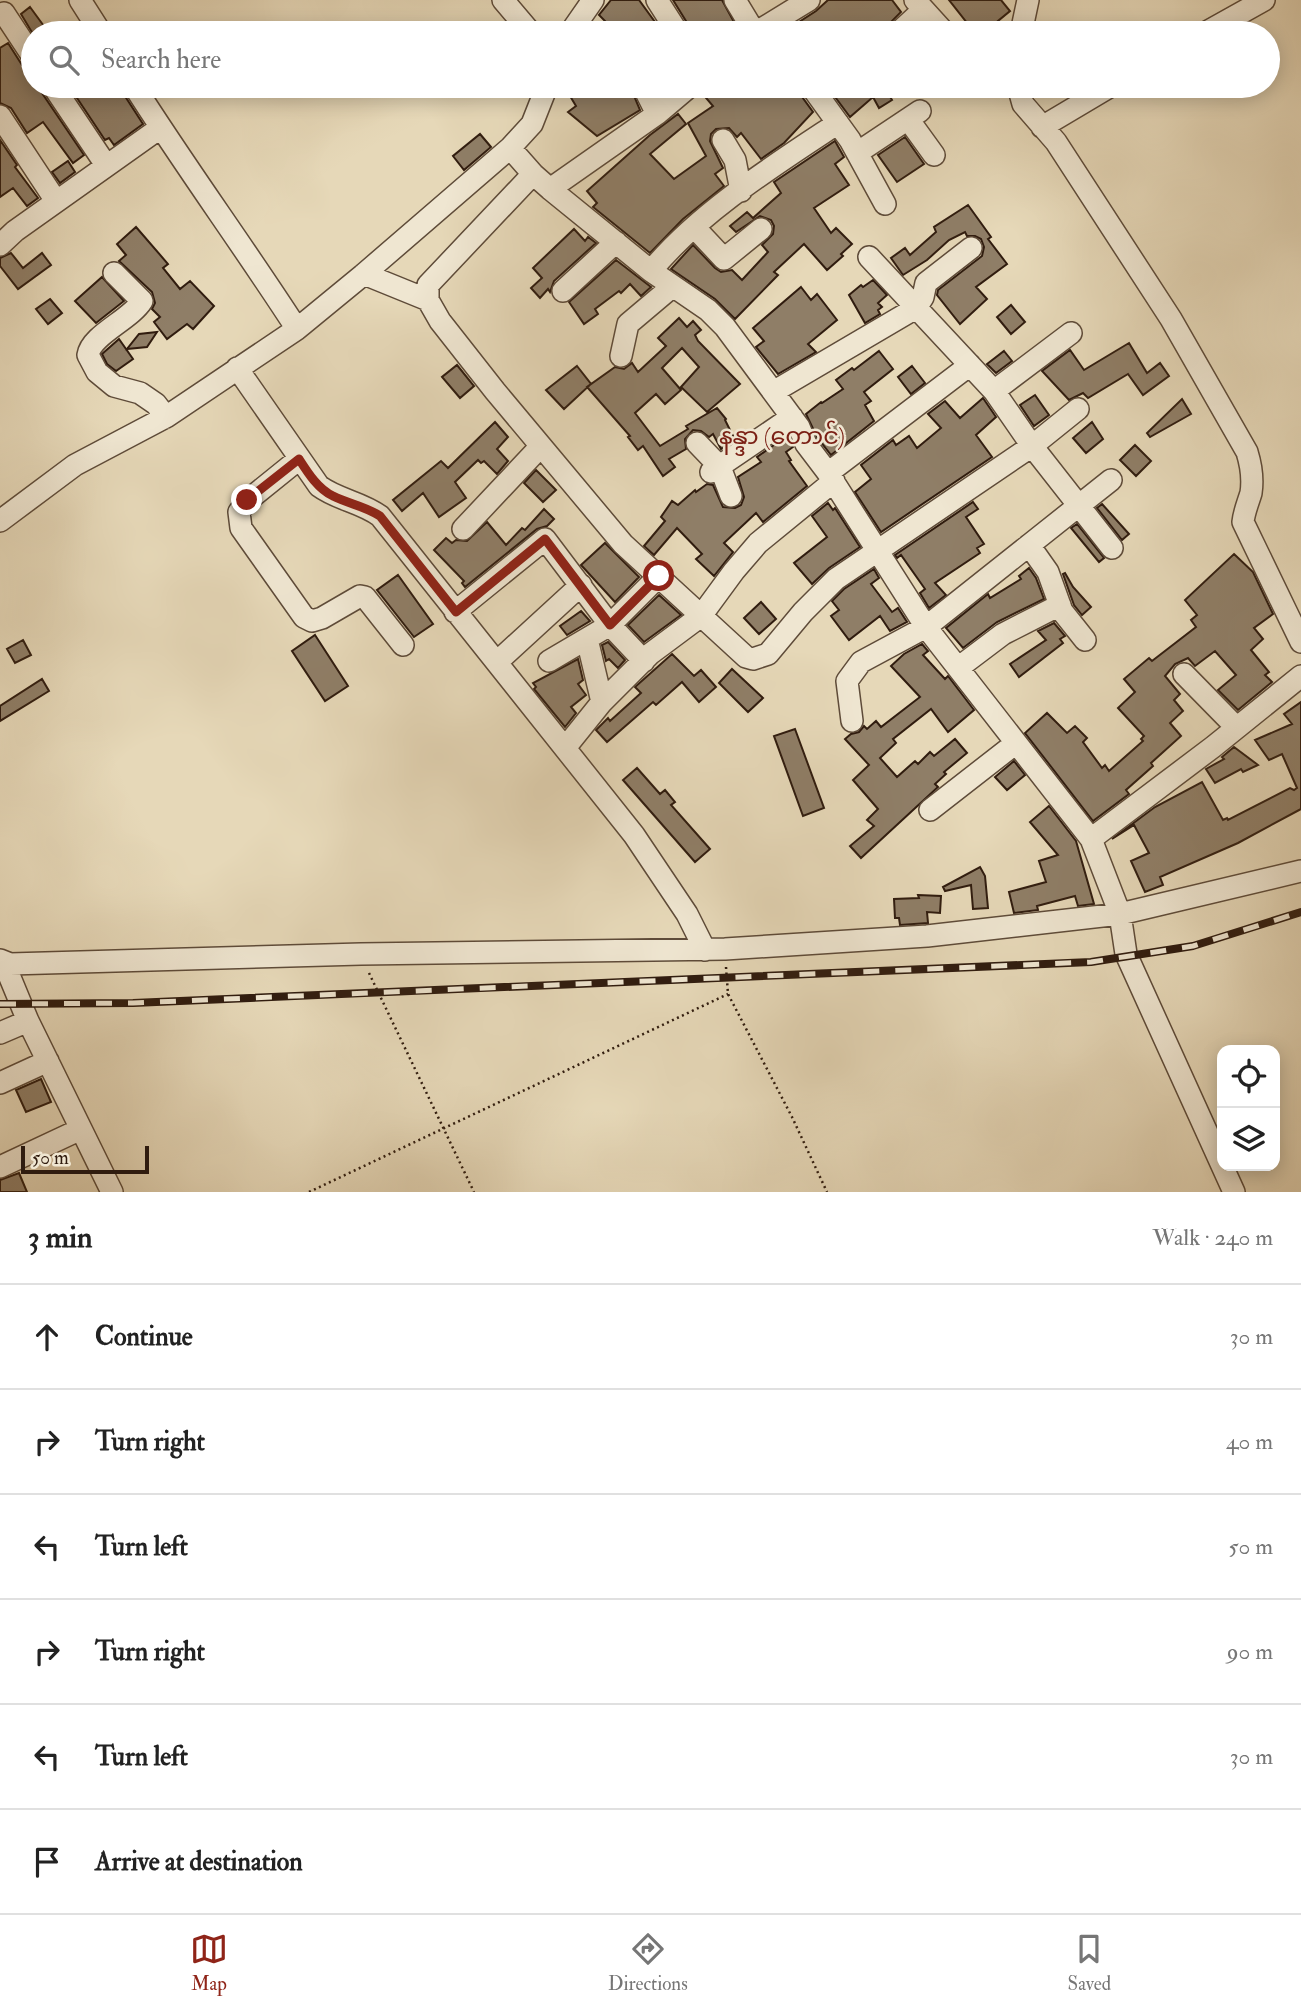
<!DOCTYPE html>
<html lang="en">
<head>
<meta charset="utf-8">
<style>
	body { margin:0; font-family:"IM FELL Double Pica","Noto Sans Myanmar",serif; background:#f2f2f2; color:#222 }
	.controls { position:absolute; right:21px; bottom:21px; display:grid; overflow:hidden; border-radius:14px; box-shadow:0 4px 18px #0003 }
	.controls button { width:63px; height:63px; display:grid; place-items:center; padding:0; border:0; border-bottom:2px solid #e0e0e0; background:#fff; color:#222; font:35px sans-serif }
	.scale { position:absolute; left:21px; bottom:18px; width:128px; box-sizing:border-box; padding-left:7px; border:4px solid #301c0f; border-top:0; font-size:19px; line-height:24px; white-space:nowrap; color:#301c0f; -webkit-text-stroke:5px #efe6d1; paint-order:stroke }
	.stop { position:absolute; width:21px; height:21px; margin:-16px; border:5px solid #8f2418; border-radius:50%; background:#fff }
	.stop.end { background:#8f2418; border-color:#fff; box-shadow:0 2px 7px #0008 }
	.list { margin:0; padding:0; list-style:none }
	h2 { display:flex; justify-content:space-between; align-items:center; height:91px; margin:0; padding:0 28px; font-size:30px }
	h2 small { font-size:23px; font-weight:400; color:#767676 }
	.list li { display:grid; grid-template-columns:46px 1fr auto; gap:21px; align-items:center; box-sizing:border-box; height:105px; padding:0 28px; border-top:2px solid #e0e0e0 }
	.list b { display:block; font-size:26px; white-space:nowrap }
	.list em { font-size:23px; font-style:normal; color:#767676 }
	.icon { flex:none; width:38px; height:38px; fill:none; stroke:currentColor; stroke-width:2; stroke-linecap:round; stroke-linejoin:round }
	.map { position:relative; flex:none; width:1301px; height:1192px; overflow:hidden }
	.search { position:absolute; background:#fff; box-shadow:0 4px 18px #0003; left:21px; right:21px; top:21px; height:77px; display:flex; align-items:center; gap:18px; box-sizing:border-box; padding:0 24px; border-radius:38px; color:#767676; font-size:26px }
	.sheet { height:721px; background:#fff }
	nav { display:flex; justify-content:space-around; align-items:center; box-sizing:border-box; height:98px; border-top:2px solid #e0e0e0; background:#fff; font-size:19px; color:#767676 }
	nav a { display:grid; justify-items:center; gap:4px }
	nav .on { color:#8f2418 }
	.map>svg:first-child { display:block }
	.building { fill:#8f7e67; stroke:#301c0f; stroke-width:2 }
	.lines { fill:none; stroke-linecap:round; stroke-linejoin:round }
	.minor-casing { stroke:#5e4b39; stroke-width:24 }
	.path { stroke:#301c0f; stroke-width:2.5; stroke-dasharray:2 3.5; stroke-linecap:butt }
	.minor { stroke:#efe6d1; stroke-width:21 }
	.rail-casing { stroke:#301c0f; stroke-width:8 }
	.rail { stroke:#efe6d1; stroke-width:5; stroke-dasharray:16; stroke-linecap:butt }
	.route { stroke:#8f2418; stroke-width:9 }
	.labels { text-anchor:middle; stroke-width:5; stroke-linejoin:round; paint-order:stroke }
	.quarter-label { font-size:24px; fill:#7a1f14; stroke:#efe6d1 }
</style>
</head>
<body>
<div class="map">
<svg width="1301" height="1192" viewBox="0 0 1301 1192">
	<rect width="100%" height="100%" fill="#e6d8b8"/>
	<filter id="stains"><feTurbulence type="fractalNoise" baseFrequency=".00286" numOctaves="4"/><feColorMatrix values="0 0 0 0 .2 0 0 0 0 .09 0 0 0 0 .02 0 0 0 .5 -.17"/></filter>
	<radialGradient id="worn" r=".72"><stop offset=".6" stop-color="#630" stop-opacity="0"/><stop offset="1" stop-color="#630" stop-opacity=".3"/></radialGradient>
	<path class="building" d="M 611,0 L 639,0 L 663,33 L 589,33 L 606,22 L 599,15 Z
		M 673,0 L 722,0 L 740,33 L 691,33 L 689,26 Z
		M 828,0 L 892,0 L 901,12 L 889,24 L 885,33 L 782,33 L 816,11 Z
		M 949,0 L 1001,0 L 1010,11 L 998,21 L 1008,33 L 975,33 Z
		M 30,7 L 49,33 L 33,34 L 21,14 Z
		M 8,43 L 22,65 L 33,70 L 33,86 L 40,86 L 42,93 L 84,155 L 73,163 L 43,122 L 27,133 L 11,108 L 0,103 L 0,48 Z
		M 69,86 L 121,86 L 123,93 L 143,124 L 114,145 L 109,138 L 105,140 Z
		M 564,86 L 586,86 L 592,96 L 612,86 L 630,86 L 640,110 L 597,136 L 568,112 L 576,106 Z
		M 703,86 L 798,86 L 800,94 L 813,112 L 784,143 L 761,159 L 741,133 L 737,137 L 729,128 L 716,129 L 711,134 L 710,141 L 723,168 L 715,174 L 724,186 L 683,219 L 650,253 L 593,207 L 597,203 L 587,191 L 650,135 L 678,114 L 686,124 L 650,154 L 674,179 L 706,156 L 688,123 L 713,106 L 701,92 Z
		M 827,86 L 886,86 L 884,87 L 892,100 L 879,108 L 873,97 L 850,117 Z
		M 480,134 L 491,147 L 464,170 L 453,156 Z
		M 905,137 L 924,164 L 897,182 L 878,155 Z
		M 0,140 L 17,165 L 15,167 L 38,198 L 27,206 L 13,188 L 0,197 Z
		M 835,141 L 844,157 L 835,164 L 849,185 L 814,208 L 831,233 L 836,228 L 852,244 L 841,254 L 843,256 L 827,270 L 804,244 L 774,272 L 778,275 L 735,319 L 715,299 L 671,269 L 693,245 L 715,268 L 721,272 L 732,270 L 742,280 L 768,252 L 762,245 L 773,234 L 774,226 L 771,220 L 760,216 L 736,232 L 730,226 L 747,212 L 753,218 L 781,193 L 774,182 Z
		M 68,161 L 75,172 L 60,183 L 52,172 Z
		M 968,205 L 991,237 L 988,239 L 1007,264 L 976,287 L 987,299 L 960,324 L 937,295 L 938,290 L 982,256 L 984,247 L 981,239 L 975,236 L 967,236 L 965,232 L 949,240 L 927,260 L 903,275 L 891,258 L 905,248 L 910,255 L 936,232 L 934,227 Z
		M 136,227 L 168,264 L 163,268 L 180,289 L 190,281 L 214,306 L 193,329 L 187,324 L 167,339 L 154,322 L 160,317 L 152,309 L 155,303 L 152,292 L 119,261 L 126,255 L 117,244 Z
		M 574,229 L 585,241 L 588,237 L 596,243 L 554,281 L 550,292 L 548,289 L 540,298 L 531,288 L 542,278 L 533,268 Z
		M 11,253 L 23,268 L 42,253 L 51,265 L 18,289 L 0,266 L 0,258 Z
		M 616,260 L 651,287 L 641,296 L 630,284 L 621,293 L 619,291 L 595,309 L 598,314 L 584,324 L 569,302 Z
		M 102,277 L 124,301 L 96,323 L 75,301 Z
		M 873,280 L 887,295 L 878,303 L 882,307 L 878,310 L 880,314 L 865,323 L 849,295 L 861,285 L 863,287 Z
		M 801,287 L 811,300 L 817,294 L 837,320 L 808,344 L 816,352 L 778,374 L 756,347 L 764,341 L 753,328 Z
		M 50,299 L 62,313 L 48,324 L 36,309 Z
		M 1011,305 L 1025,322 L 1011,334 L 997,317 Z
		M 679,318 L 687,327 L 693,321 L 701,330 L 695,335 L 698,341 L 740,384 L 707,412 L 681,387 L 699,367 L 682,348 L 662,368 L 681,390 L 665,404 L 656,394 L 635,413 L 660,446 L 688,429 L 686,426 L 717,408 L 726,419 L 725,420 L 735,440 L 721,449 L 713,434 L 709,437 L 701,431 L 693,430 L 685,439 L 686,449 L 669,459 L 675,467 L 663,476 L 643,446 L 638,450 L 628,437 L 630,436 L 587,387 L 615,367 L 624,369 L 632,363 L 638,372 L 666,346 L 658,338 Z
		M 157,332 L 147,347 L 127,349 L 139,334 Z
		M 119,339 L 133,359 L 116,371 L 107,364 L 102,354 Z
		M 1129,343 L 1147,373 L 1160,363 L 1169,376 L 1143,395 L 1128,374 L 1088,398 L 1083,393 L 1069,400 L 1042,371 L 1070,350 L 1084,370 Z
		M 879,351 L 893,369 L 864,392 L 871,401 L 865,405 L 874,421 L 831,455 L 817,437 L 806,414 L 821,402 L 822,403 L 843,389 L 836,380 L 852,368 L 854,370 Z
		M 1004,351 L 1012,361 L 996,373 L 987,364 Z
		M 457,365 L 474,386 L 460,398 L 442,377 Z
		M 577,366 L 591,384 L 564,409 L 546,390 Z
		M 912,366 L 925,383 L 911,394 L 898,377 Z
		M 1035,395 L 1049,415 L 1034,426 L 1020,405 Z
		M 983,398 L 996,417 L 976,435 L 992,457 L 881,532 L 855,492 L 871,479 L 861,465 L 893,440 L 896,445 L 909,436 L 917,448 L 941,428 L 928,414 L 945,401 L 960,418 Z
		M 1182,399 L 1191,414 L 1150,437 L 1147,433 Z
		M 495,422 L 508,437 L 497,449 L 508,461 L 497,474 L 484,461 L 481,463 L 478,460 L 455,482 L 466,498 L 439,517 L 423,493 L 402,511 L 393,500 L 441,461 L 448,468 Z
		M 1092,422 L 1103,439 L 1086,453 L 1073,438 Z
		M 788,435 L 793,447 L 786,452 L 791,460 L 789,461 L 807,486 L 763,522 L 756,513 L 724,543 L 733,552 L 714,576 L 696,559 L 702,554 L 677,528 L 654,555 L 644,546 L 665,521 L 661,517 L 672,501 L 678,505 L 695,490 L 696,492 L 707,484 L 713,485 L 723,507 L 735,508 L 741,505 L 744,497 L 738,477 L 761,462 L 757,457 Z
		M 1135,445 L 1151,461 L 1136,476 L 1120,460 Z
		M 536,470 L 556,490 L 543,502 L 524,483 Z
		M 973,502 L 978,509 L 966,517 L 984,544 L 977,548 L 980,553 L 935,583 L 946,595 L 929,608 L 920,593 L 925,589 L 901,555 L 897,558 L 895,555 Z
		M 828,503 L 833,510 L 835,508 L 860,547 L 829,568 L 812,584 L 794,563 L 827,537 L 812,516 Z
		M 1102,504 L 1129,534 L 1122,540 L 1097,508 Z
		M 544,509 L 554,519 L 547,526 L 537,529 L 465,587 L 462,583 L 464,581 L 434,550 L 446,538 L 452,543 L 456,540 L 467,541 L 487,522 L 506,545 L 522,528 L 525,530 Z
		M 1077,524 L 1104,558 L 1099,562 L 1071,528 Z
		M 605,543 L 639,577 L 615,602 L 581,565 Z
		M 1234,554 L 1253,572 L 1273,614 L 1254,628 L 1263,639 L 1251,650 L 1269,672 L 1265,675 L 1272,682 L 1238,710 L 1218,690 L 1236,675 L 1215,651 L 1195,666 L 1188,658 L 1175,664 L 1165,676 L 1180,694 L 1174,700 L 1183,711 L 1170,723 L 1181,736 L 1151,763 L 1153,766 L 1126,790 L 1129,794 L 1093,821 L 1025,733 L 1047,713 L 1067,733 L 1075,726 L 1087,738 L 1083,742 L 1102,768 L 1105,765 L 1109,771 L 1143,741 L 1141,739 L 1144,736 L 1118,708 L 1135,692 L 1124,679 L 1149,658 L 1152,661 L 1196,627 L 1191,620 L 1197,615 L 1185,600 Z
		M 1029,568 L 1036,578 L 1044,599 L 997,622 L 963,648 L 946,628 L 988,594 L 990,598 L 1021,579 L 1019,576 Z
		M 874,569 L 879,578 L 871,584 L 892,612 L 898,608 L 907,622 L 890,631 L 880,616 L 849,640 L 831,616 L 839,610 L 832,601 L 844,589 Z
		M 1065,573 L 1073,587 L 1091,607 L 1082,615 L 1074,605 L 1063,574 Z
		M 398,575 L 433,624 L 414,637 L 377,590 Z
		M 659,595 L 681,615 L 644,642 L 628,625 Z
		M 761,602 L 776,619 L 759,634 L 744,618 Z
		M 581,611 L 590,621 L 567,635 L 560,626 Z
		M 1054,623 L 1065,636 L 1060,639 L 1063,643 L 1019,677 L 1010,664 L 1046,640 L 1038,631 Z
		M 315,635 L 348,686 L 325,701 L 292,651 Z
		M 23,640 L 31,655 L 15,663 L 7,649 Z
		M 608,642 L 625,660 L 618,668 L 609,659 L 606,661 L 602,645 Z
		M 922,644 L 928,651 L 923,655 L 945,679 L 948,676 L 974,710 L 948,732 L 931,709 L 893,739 L 896,743 L 880,758 L 897,777 L 915,761 L 918,764 L 930,752 L 934,756 L 955,739 L 967,753 L 944,772 L 946,774 L 935,784 L 938,787 L 861,858 L 850,846 L 874,826 L 867,820 L 878,809 L 853,780 L 869,765 L 845,739 L 851,734 L 859,732 L 864,726 L 867,729 L 876,721 L 881,727 L 920,697 L 891,666 L 904,654 Z
		M 672,654 L 694,676 L 701,670 L 716,687 L 699,702 L 682,682 L 656,705 L 653,702 L 607,742 L 596,730 L 608,718 L 610,721 L 641,693 L 635,687 Z
		M 578,659 L 583,680 L 578,684 L 586,695 L 571,707 L 576,713 L 565,727 L 534,689 L 536,687 L 533,683 Z
		M 732,669 L 763,698 L 748,712 L 719,683 Z
		M 42,679 L 49,691 L 0,721 L 0,706 Z
		M 1301,702 L 1301,809 L 1238,843 L 1160,877 L 1163,885 L 1145,892 L 1131,861 L 1149,853 L 1134,825 L 1112,839 L 1155,807 L 1202,782 L 1223,820 L 1227,818 L 1228,820 L 1290,788 L 1294,790 L 1297,788 L 1282,754 L 1269,760 L 1255,740 L 1292,724 L 1284,714 Z
		M 795,729 L 824,808 L 803,816 L 774,736 Z
		M 1234,747 L 1258,765 L 1243,772 L 1241,769 L 1215,783 L 1206,769 L 1224,759 L 1222,757 Z
		M 1014,761 L 1025,775 L 1007,790 L 995,777 Z
		M 637,768 L 660,794 L 665,790 L 675,802 L 671,805 L 710,849 L 695,862 L 623,780 Z
		M 1049,806 L 1076,841 L 1094,904 L 1078,906 L 1075,896 L 1037,906 L 1038,910 L 1014,913 L 1009,892 L 1046,882 L 1039,861 L 1058,855 L 1030,822 Z
		M 980,867 L 985,876 L 988,908 L 973,909 L 971,885 L 945,891 L 943,887 Z
		M 918,895 L 941,896 L 940,913 L 927,912 L 928,923 L 900,925 L 899,918 L 895,918 L 894,899 L 919,898 Z
		M 41,1079 L 51,1102 L 26,1112 L 16,1090 Z
		M 19,1173 L 27,1192 L 0,1192 L 0,1180 Z"/>
	<g class="lines">
		<g class="minor-casing">
			<path id="minor" d="M 80,0 L 101,33
				M 503,0 L 531,33
				M 657,0 L 678,33
				M 735,0 L 755,33
				M 915,0 L 945,33
				M 4,13 L 33,57
				M 570,33 L 593,0
				M 755,33 L 809,0
				M 898,33 L 923,10
				M 1021,33 L 1028,0
				M 1205,33 L 1264,0
				M 53,86 L 106,165
				M 134,86 C 186,168 244,247 297,329
				M 643,86 L 657,114
				M 811,86 L 850,140 L 885,204
				M 1018,86 L 1023,104 L 1056,142 L 1171,319 L 1247,452 C 1251,465 1253,480 1251,493 C 1248,503 1244,512 1243,522 L 1301,642
				M 0,116 L 56,201
				M 908,119 L 934,155
				M 1042,127 L 1111,86
				M 723,140 L 735,160 L 741,191
				M 510,148 L 533,174 L 550,189 L 651,271 L 708,310 L 725,327 L 799,427 L 806,444 L 828,473 L 926,627 L 1091,839 L 1120,914 L 1126,954 L 1234,1192
				M 857,153 L 920,111
				M 533,174 L 428,285 L 428,300 L 440,321 L 495,391 L 623,544 L 746,657 L 753,659 L 768,654 L 803,612 L 836,579 L 1032,446 L 1078,409
				M 550,189 L 657,114 L 690,86
				M 694,227 L 724,259 L 761,229
				M 0,245 L 15,231 L 160,128
				M 869,257 L 994,391 L 1032,446 L 1112,548
				M 651,271 C 698,213 776,164 838,123
				M 114,273 L 142,301 C 130,320 91,335 88,355 L 97,372 L 114,386 L 140,393 L 156,404 L 166,417
				M 364,274 L 428,300
				M 563,291 L 616,242
				M 621,356 L 628,324 L 673,286
				M 237,368 L 319,486 C 338,500 361,502 380,516 L 634,835 L 687,914 L 705,950
				M 994,391 L 1071,333
				M 773,392 L 916,308 L 923,297 L 926,283 L 971,248
				M 697,443 L 720,467 L 731,496
				M 299,459 L 247,501 L 239,512 L 241,528 L 304,617 L 312,621 L 322,618 L 360,596 L 365,597 L 403,645
				M 711,472 L 792,417
				M 828,473 L 970,365
				M 0,521 L 75,465 L 166,417 L 297,329 L 364,274 L 510,148 L 532,124 L 547,86
				M 463,529 L 541,446
				M 1029,545 L 1048,572 L 1062,611 L 1085,640
				M 455,612 L 545,539 L 610,625 L 644,661
				M 587,639 L 602,702
				M 549,661 L 610,625 L 659,576
				M 497,662 L 581,585
				M 958,668 L 1003,634 L 1060,605
				M 1184,674 L 1236,727
				M 852,721 L 847,681 L 861,662 L 926,627 L 1111,480
				M 565,748 L 602,702 L 650,654 L 701,616 L 734,571 L 758,543 L 834,481
				M 930,810 L 1016,743
				M 1091,839 L 1213,747 L 1301,676
				M 0,960 L 10,964 L 9,975 L 28,1021 L 112,1192
				M 10,964 L 361,954 L 725,949 L 927,936 L 1120,914 L 1301,871
				M 0,1033 L 28,1021
				M 0,1083 L 48,1061
				M 0,1167 L 81,1129"/>
		</g>
		<path class="path" d="M 726,967 L 728,994 L 792,1117 L 827,1192
			M 369,973 L 474,1192
			M 309,1192 L 728,994"/>
		<use href="#minor" class="minor"/>
		<g class="rail-casing">
			<path id="rail" d="M 0,1004 L 133,1003 L 1091,962 L 1193,946 L 1301,912"/>
		</g>
		<use href="#rail" class="rail"/>
	</g>
	<g class="lines">
		<path class="route" d="M 247,500 L 299,459 C 308,473 318,489 333,496 C 349,504 365,506 380,516 L 456,612 L 545,539 L 610,625 L 659,576"/>
	</g>
	<g class="labels">
		<g class="quarter-label">
			<text x="782" y="444">နန္ဒာ (တောင်)</text>
		</g>
	</g>
	<rect width="100%" height="100%" filter="url(#stains)"/>
	<rect width="100%" height="100%" fill="url(#worn)"/>
</svg>
<div class="controls">
<button><svg class="icon" aria-label="locate" viewBox="0 0 24 24"><circle cx="12" cy="12" r="6"/><path d="M12 2v4M12 18v4M2 12h4M18 12h4"/></svg></button>
<button><svg class="icon" aria-label="layers" viewBox="0 0 24 24"><path d="M12 4l9 5-9 5-9-5zM3 14l9 5 9-5"/></svg></button>
</div>
<div class="scale">50 m</div>
<div class="stop" style="left:659px;top:576px"></div>
<div class="stop end" style="left:247px;top:500px"></div>
<div class="search"><svg class="icon" aria-label="search" viewBox="0 0 24 24"><circle cx="10" cy="10" r="6"/><path d="M15 15l6 6"/></svg>Search here</div>
</div>
<section class="sheet">
<h2>3 min<small>Walk · 240 m</small></h2>
<ul class="list">
<li><svg class="icon" aria-label="ahead" viewBox="0 0 24 24"><path d="M12 20V5M6 11l6-6 6 6"/></svg><div><b>Continue</b></div><em>30 m</em></li>
<li><svg class="icon" aria-label="right" viewBox="0 0 24 24"><path d="M7 20v-9h11M14 6l5 5-5 5"/></svg><div><b>Turn right</b></div><em>40 m</em></li>
<li><svg class="icon" aria-label="left" viewBox="0 0 24 24"><path d="M17 20v-9H6M10 6l-5 5 5 5"/></svg><div><b>Turn left</b></div><em>50 m</em></li>
<li><svg class="icon" aria-label="right" viewBox="0 0 24 24"><path d="M7 20v-9h11M14 6l5 5-5 5"/></svg><div><b>Turn right</b></div><em>90 m</em></li>
<li><svg class="icon" aria-label="left" viewBox="0 0 24 24"><path d="M17 20v-9H6M10 6l-5 5 5 5"/></svg><div><b>Turn left</b></div><em>30 m</em></li>
<li><svg class="icon" aria-label="arrive" viewBox="0 0 24 24"><path d="M6 21V4h12l-3 4 3 4H6"/></svg><div><b>Arrive at destination</b></div></li>
</ul>
</section>
<nav>
<a class="on"><svg class="icon" aria-label="map" viewBox="0 0 24 24"><path d="M3 6l6-2 6 2 6-2v14l-6 2-6-2-6 2zM9 4v14M15 6v14"/></svg>Map</a>
<a><svg class="icon" aria-label="directions" viewBox="0 0 24 24"><path d="M12 3l9 9-9 9-9-9zM9 14v-3h6M13 9l2 2-2 2"/></svg>Directions</a>
<a><svg class="icon" aria-label="saved" viewBox="0 0 24 24"><path d="M7 4h10v16l-5-4-5 4z"/></svg>Saved</a>
</nav>
</body>
</html>
